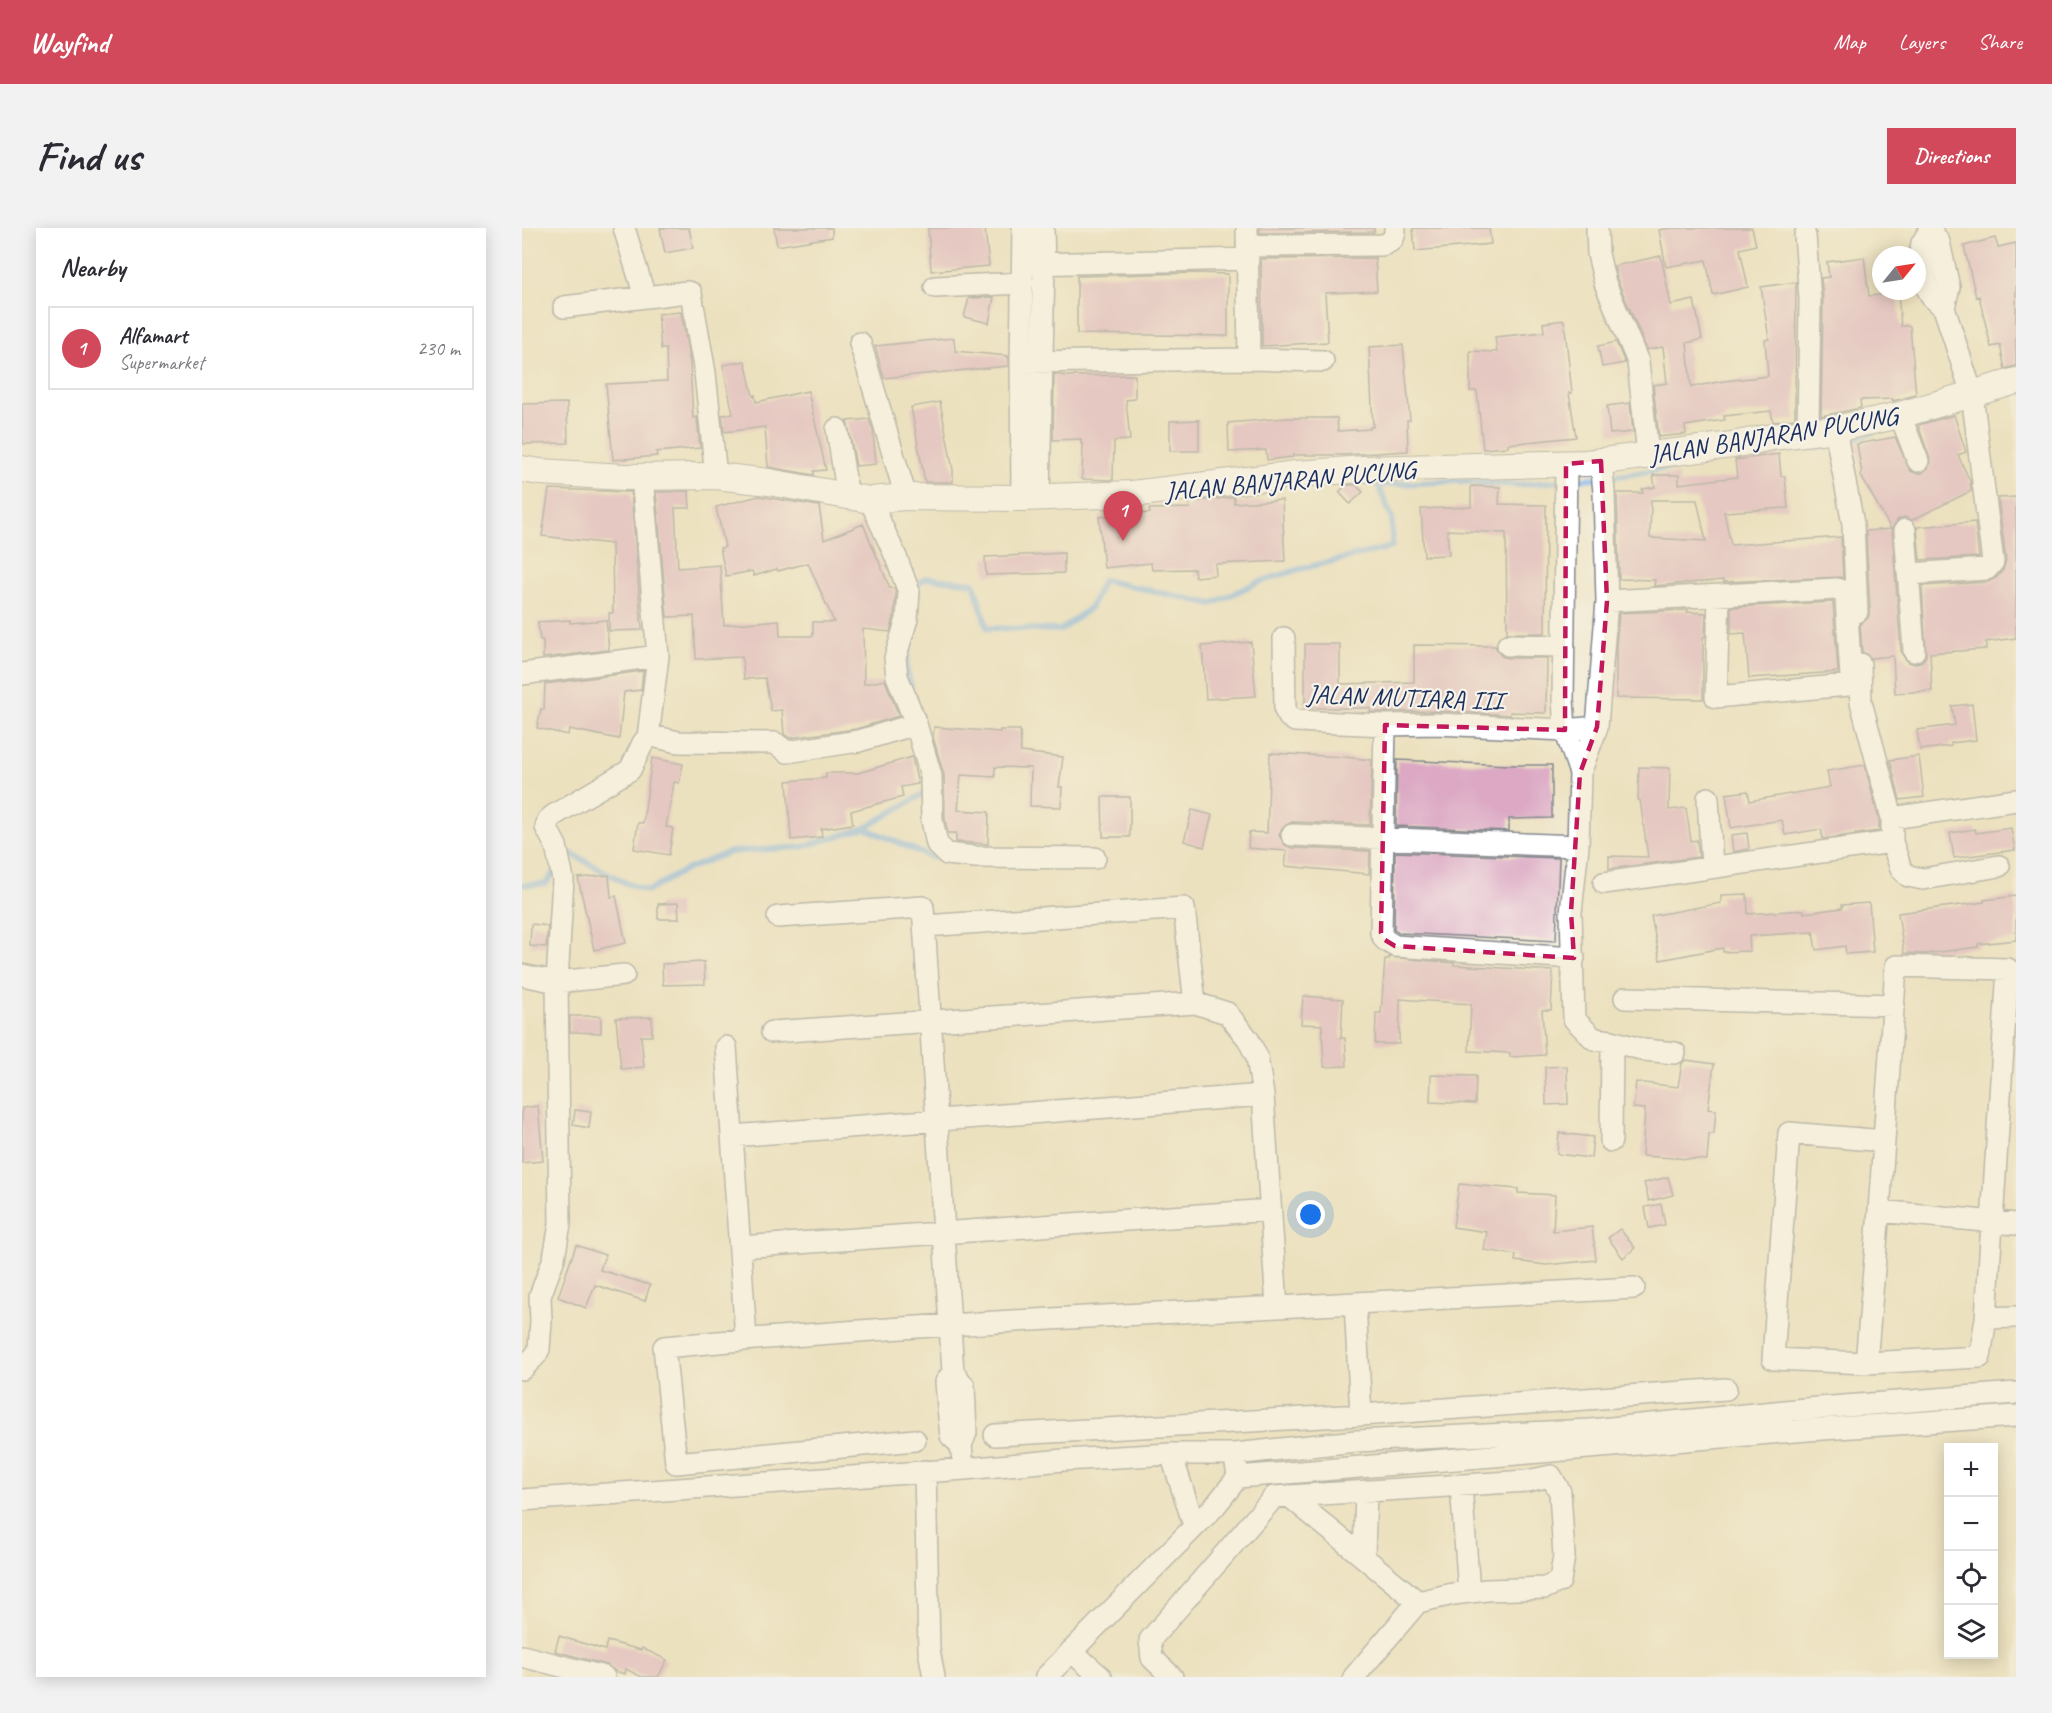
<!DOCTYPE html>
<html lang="en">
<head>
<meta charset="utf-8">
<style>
	body { margin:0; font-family:Caveat,sans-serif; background:#f2f2f3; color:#2b2b33 }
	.controls { position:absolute; right:18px; bottom:18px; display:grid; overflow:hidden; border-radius:0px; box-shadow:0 3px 15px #0003 }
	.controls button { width:54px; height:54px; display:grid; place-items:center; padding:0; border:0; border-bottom:2px solid #e1e1e2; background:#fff; color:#2b2b33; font:30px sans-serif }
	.compass { position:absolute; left:1350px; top:18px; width:54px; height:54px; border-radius:50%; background:#fff; box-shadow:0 3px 15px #0003; rotate:60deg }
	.you { position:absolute; left:789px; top:987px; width:21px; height:21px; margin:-15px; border:4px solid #fff; border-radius:50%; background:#1a73e8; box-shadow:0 0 0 9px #1a73e833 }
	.badge { display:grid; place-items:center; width:39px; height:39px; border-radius:50%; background:#d1495b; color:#fff; font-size:20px; font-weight:700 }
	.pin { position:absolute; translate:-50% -50px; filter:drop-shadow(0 2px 3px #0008) }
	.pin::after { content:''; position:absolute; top:32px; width:21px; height:18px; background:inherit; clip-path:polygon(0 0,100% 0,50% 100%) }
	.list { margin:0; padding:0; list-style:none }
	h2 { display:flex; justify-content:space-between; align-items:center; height:78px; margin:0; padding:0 24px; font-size:26px }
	h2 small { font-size:20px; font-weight:400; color:#7c7c81 }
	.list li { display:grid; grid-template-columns:39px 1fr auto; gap:18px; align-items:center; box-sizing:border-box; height:84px; margin:0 12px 12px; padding:0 12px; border:2px solid #e1e1e2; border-radius:0px }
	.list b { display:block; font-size:22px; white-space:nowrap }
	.list p { margin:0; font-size:20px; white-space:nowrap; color:#7c7c81 }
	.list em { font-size:20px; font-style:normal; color:#7c7c81 }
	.icon { flex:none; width:33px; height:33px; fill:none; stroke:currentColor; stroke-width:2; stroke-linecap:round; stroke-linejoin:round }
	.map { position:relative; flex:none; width:1494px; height:1449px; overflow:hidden; border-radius:0px }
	header { display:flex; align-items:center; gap:36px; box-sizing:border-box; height:84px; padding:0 30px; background:#d1495b; color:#fff }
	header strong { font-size:28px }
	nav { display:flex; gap:33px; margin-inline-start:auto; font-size:21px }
	.intro { display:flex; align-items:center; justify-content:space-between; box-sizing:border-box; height:144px; padding:0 36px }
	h1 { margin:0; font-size:42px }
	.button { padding:15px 27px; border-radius:0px; background:#d1495b; color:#fff; font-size:21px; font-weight:700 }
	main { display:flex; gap:36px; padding:0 36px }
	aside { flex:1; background:#fff; border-radius:0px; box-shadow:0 3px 15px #0003 }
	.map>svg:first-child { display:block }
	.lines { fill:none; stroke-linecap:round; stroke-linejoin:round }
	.stream { stroke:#79b0e8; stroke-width:6 }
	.building { fill:#dca8c4; fill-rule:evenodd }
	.minor-casing { stroke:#84888e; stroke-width:24 }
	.tertiary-casing { stroke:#84888e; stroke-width:28 }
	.minor { stroke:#fff; stroke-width:21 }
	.tertiary { stroke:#fff; stroke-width:26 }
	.marked { fill:none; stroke:#c2185b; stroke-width:4.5; stroke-dasharray:12 8; stroke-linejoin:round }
	.labels { text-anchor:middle; stroke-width:4.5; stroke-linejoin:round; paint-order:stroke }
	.street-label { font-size:26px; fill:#1b2f5e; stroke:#f7f3e8 }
</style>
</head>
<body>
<header>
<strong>Wayfind</strong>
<nav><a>Map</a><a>Layers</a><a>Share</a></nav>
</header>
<div class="intro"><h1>Find us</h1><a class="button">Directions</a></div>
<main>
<aside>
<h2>Nearby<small></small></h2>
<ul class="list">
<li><span class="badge">1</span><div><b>Alfamart</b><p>Supermarket</p></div><em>230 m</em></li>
</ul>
</aside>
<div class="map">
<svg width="1494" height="1449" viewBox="0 0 1494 1449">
	<rect width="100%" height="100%" fill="#f7f3e8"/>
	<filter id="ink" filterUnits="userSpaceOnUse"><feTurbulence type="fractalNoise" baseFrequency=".0167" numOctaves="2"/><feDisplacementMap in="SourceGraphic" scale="12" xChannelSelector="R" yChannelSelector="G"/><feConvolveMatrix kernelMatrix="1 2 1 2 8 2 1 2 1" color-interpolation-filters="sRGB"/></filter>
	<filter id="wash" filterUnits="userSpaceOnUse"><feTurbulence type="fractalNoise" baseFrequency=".008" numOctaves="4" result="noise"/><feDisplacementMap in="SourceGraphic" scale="24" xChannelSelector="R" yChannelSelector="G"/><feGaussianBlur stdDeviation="1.35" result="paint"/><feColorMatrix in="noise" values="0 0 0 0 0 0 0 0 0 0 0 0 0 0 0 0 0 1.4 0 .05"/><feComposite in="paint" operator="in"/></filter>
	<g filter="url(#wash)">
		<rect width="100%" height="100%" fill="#ece1bf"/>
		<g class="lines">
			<path class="stream" d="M 1321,215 L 1351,205
				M 1244,223 L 1311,218
				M 392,363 L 393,358 L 404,350 L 452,355 L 465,400 L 539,402 L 569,379 L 581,352 L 690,376 L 734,355 L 778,341 L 870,319 L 870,290 L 856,257 L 937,253 L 995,257 L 1104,247 L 1192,232
				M 387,418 L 384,439 L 389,458
				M 343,600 L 405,564
				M 43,631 L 48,625 L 104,655 L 126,663 L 163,642 L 208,624 L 280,619 L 343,600 L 411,630
				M 0,657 L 24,656 L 32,645"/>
		</g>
		<g id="blocks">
			<path class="building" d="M 138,0 L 167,0 L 171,20 L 143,25 Z
				M 252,0 L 310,0 L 310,9 L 255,18 Z
				M 406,0 L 463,0 L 467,38 L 409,43 Z
				M 738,0 L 852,0 L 852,4 L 738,5 Z
				M 891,0 L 967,0 L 969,16 L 893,23 Z
				M 1147,0 L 1230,0 L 1234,17 L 1218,21 L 1226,59 L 1191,67 L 1184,32 L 1144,39 L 1137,2 Z
				M 1473,10 L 1476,19 L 1494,15 L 1494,138 L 1483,141 L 1478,117 L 1469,119 L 1457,68 L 1454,69 L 1442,18 Z
				M 1139,28 L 1149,77 L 1172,72 L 1180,111 L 1165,115 L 1169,159 L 1202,153 L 1246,148 L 1243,112 L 1247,111 L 1239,59 L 1274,54 L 1273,191 L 1251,194 L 1249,183 L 1202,188 L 1203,192 L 1163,198 L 1164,206 L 1137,209 L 1131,157 L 1145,155 L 1141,119 L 1125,122 L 1095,51 L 1092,38 Z
				M 1342,29 L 1347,68 L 1376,65 L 1379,98 L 1388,98 L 1394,167 L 1371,173 L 1371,171 L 1338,172 L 1339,180 L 1299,188 L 1301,71 L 1299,50 L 1307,49 L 1305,34 Z
				M 853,30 L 855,63 L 803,65 L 806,114 L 740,118 L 739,31 Z
				M 672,45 L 706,46 L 706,108 L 555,106 L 555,48 Z
				M 472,69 L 467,95 L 442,89 L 447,70 Z
				M 159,84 L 168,135 L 171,190 L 175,189 L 178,220 L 134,224 L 135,228 L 91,232 L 84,156 L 145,153 L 144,121 L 139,121 L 136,86 Z
				M 1042,92 L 1050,165 L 1047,165 L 1054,209 L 986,216 L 986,219 L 961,221 L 955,163 L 948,163 L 948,123 L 975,124 L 973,109 L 1022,104 L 1021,95 Z
				M 432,110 L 433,123 L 486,128 L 486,138 L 362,150 L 353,118 Z
				M 1094,114 L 1103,135 L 1080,139 L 1076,118 Z
				M 881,117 L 888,192 L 885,192 L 886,223 L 822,227 L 771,227 L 771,229 L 745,232 L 744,222 L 707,224 L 706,195 L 764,190 L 815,190 L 816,203 L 848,201 L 848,199 L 851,199 L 847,119 Z
				M 223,133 L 231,168 L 233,167 L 234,174 L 286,163 L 304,242 L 292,243 L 292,247 L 246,239 L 243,199 L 202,204 L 200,187 L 211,186 L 201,137 Z
				M 532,146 L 544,148 L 613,147 L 613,171 L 604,172 L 608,212 L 592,213 L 591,252 L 560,251 L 561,216 L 559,216 L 559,211 L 531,212 Z
				M 418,174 L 431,242 L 431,254 L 403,254 L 389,179 Z
				M 45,175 L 46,215 L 1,216 L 0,176 Z
				M 1108,175 L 1111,204 L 1088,206 L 1085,178 Z
				M 1432,187 L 1444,224 L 1436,227 L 1448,253 L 1449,263 L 1390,292 L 1383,289 L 1376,291 L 1370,301 L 1379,425 L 1386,434 L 1392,436 L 1400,433 L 1404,428 L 1400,358 L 1466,354 L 1474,350 L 1481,342 L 1484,332 L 1476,270 L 1494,269 L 1494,410 L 1464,414 L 1464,421 L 1408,425 L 1410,463 L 1373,465 L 1371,428 L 1349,430 L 1340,424 L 1338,396 L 1346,390 L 1348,383 L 1344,303 L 1369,301 L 1338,246 L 1340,245 L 1335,216 L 1373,209 L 1388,243 L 1394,245 L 1400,245 L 1406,240 L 1409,234 L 1396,197 Z
				M 347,191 L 351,203 L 354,236 L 334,238 L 325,193 Z
				M 677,192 L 677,223 L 648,223 L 648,193 Z
				M 1257,226 L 1259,248 L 1263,248 L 1266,280 L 1202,284 L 1209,317 L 1319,309 L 1321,349 L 1202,354 L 1201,352 L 1132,358 L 1133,352 L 1097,351 L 1095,265 L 1121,265 L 1120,261 L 1133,259 L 1131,247 L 1157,247 L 1157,256 L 1215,249 L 1213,232 ZM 1129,272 L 1175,272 L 1184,313 L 1128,310 Z
				M 824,257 L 834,257 L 841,264 L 828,276 L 817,264 Z
				M 949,258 L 978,259 L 977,276 L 1024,277 L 1023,405 L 985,405 L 984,305 L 925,302 L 927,327 L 902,328 L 899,281 L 949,279 Z
				M 27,261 L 109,264 L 120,402 L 87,403 L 87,385 L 91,385 L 90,316 L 20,308 Z
				M 167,263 L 168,280 L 153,280 L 156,340 L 198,337 L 202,397 L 257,392 L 258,408 L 291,408 L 291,394 L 312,394 L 286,335 L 256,343 L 255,341 L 232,348 L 230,343 L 204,348 L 198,320 L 203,319 L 194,279 L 237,268 L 297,278 L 302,312 L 341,296 L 368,360 L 372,360 L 374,366 L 372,389 L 368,404 L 341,401 L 342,456 L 363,452 L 377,488 L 334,501 L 268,510 L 262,506 L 260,482 L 249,483 L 243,450 L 222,451 L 220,429 L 174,431 L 172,388 L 145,389 L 134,264 Z
				M 712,269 L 712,275 L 760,272 L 763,333 L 693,336 L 694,347 L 673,349 L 672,341 L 630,342 L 629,335 L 582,340 L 577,289 L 628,285 L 627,281 L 668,280 L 667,274 Z
				M 1453,294 L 1457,329 L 1398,332 L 1395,299 Z
				M 542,325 L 542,345 L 464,347 L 463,329 Z
				M 1311,374 L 1316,444 L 1227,450 L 1223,405 L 1209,406 L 1209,379 Z
				M 1166,382 L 1165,384 L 1184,385 L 1183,409 L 1181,409 L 1181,471 L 1094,470 L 1094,418 L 1097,385 Z
				M 48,392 L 48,395 L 84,392 L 87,422 L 21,430 L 21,412 L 18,412 L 16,394 Z
				M 729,414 L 734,468 L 684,471 L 680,418 Z
				M 783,416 L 818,416 L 818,456 L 892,454 L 892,417 L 973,418 L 979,428 L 985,430 L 1025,430 L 1024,485 L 988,484 L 988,487 L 916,483 L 863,484 L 848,484 L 848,480 L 783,480 Z
				M 121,443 L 119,462 L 102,464 L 97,511 L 47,501 L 46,507 L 15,500 L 19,481 L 22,482 L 23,456 Z
				M 1450,476 L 1454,512 L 1429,515 L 1429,518 L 1398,522 L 1395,502 L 1433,497 L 1430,478 Z
				M 412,499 L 478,504 L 478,502 L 498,502 L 499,524 L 541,529 L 537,559 L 540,559 L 539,579 L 508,578 L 509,540 L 473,539 L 473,549 L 439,547 L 436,582 L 467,584 L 466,616 L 434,614 L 434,605 L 426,605 L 423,591 L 422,547 L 411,509 Z
				M 748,525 L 822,529 L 850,532 L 848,597 L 770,594 L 760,600 L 757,607 L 763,617 L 770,620 L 848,623 L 847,646 L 763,638 L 765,623 L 726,620 L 727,604 L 745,605 Z
				M 1397,528 L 1402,569 L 1378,572 L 1368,532 Z
				M 390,529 L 396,556 L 379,559 L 381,569 L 329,583 L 331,596 L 299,601 L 300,609 L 269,612 L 265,553 L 304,550 L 304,545 L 336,545 Z
				M 130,530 L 161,536 L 157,555 L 152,554 L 144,599 L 151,600 L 147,627 L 112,621 L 116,595 L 121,595 Z
				M 875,532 L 987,537 L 1030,537 L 1030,590 L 987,591 L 987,603 L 874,598 Z
				M 1343,537 L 1357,592 L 1357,603 L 1301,611 L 1299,601 L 1263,607 L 1260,592 L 1209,600 L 1204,566 L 1226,563 L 1228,573 L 1308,559 L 1305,543 Z
				M 1117,539 L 1148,540 L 1147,582 L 1164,580 L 1169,613 L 1175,612 L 1177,629 L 1087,641 L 1087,628 L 1126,629 L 1118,572 L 1116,572 Z
				M 580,569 L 608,569 L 608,609 L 581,609 Z
				M 670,582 L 690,587 L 682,619 L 662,613 Z
				M 1489,600 L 1493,622 L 1432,630 L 1428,605 L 1453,601 L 1454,605 Z
				M 1225,605 L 1227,621 L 1211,624 L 1209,607 Z
				M 873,624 L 1037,630 L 1034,713 L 877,705 L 872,702 Z
				M 87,647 L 89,669 L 94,668 L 104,715 L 72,722 L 56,650 Z
				M 1225,666 L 1226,686 L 1282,682 L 1282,685 L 1320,680 L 1320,677 L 1347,675 L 1351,724 L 1324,726 L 1323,718 L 1294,722 L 1291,704 L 1227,708 L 1228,723 L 1201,724 L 1201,720 L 1138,732 L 1129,688 L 1199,675 L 1199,667 Z
				M 1494,668 L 1494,712 L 1456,716 L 1456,719 L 1403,726 L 1382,725 L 1376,685 L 1462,674 L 1462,672 Z
				M 156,675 L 157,691 L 136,691 L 136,676 Z
				M 9,696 L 26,698 L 24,719 L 8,718 Z
				M 867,729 L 932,735 L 932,737 L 1031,743 L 1029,782 L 1020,782 L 1023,827 L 988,829 L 988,825 L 947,823 L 949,776 L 878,771 L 877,816 L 853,816 L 854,785 L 859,785 L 863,731 L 867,731 Z
				M 182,734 L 183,756 L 141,757 L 140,736 Z
				M 781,768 L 821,771 L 819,810 L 823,810 L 825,838 L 802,839 L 800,797 L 779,796 Z
				M 48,788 L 79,788 L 79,805 L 48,804 Z
				M 130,789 L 130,808 L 119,808 L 122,839 L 99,841 L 94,790 Z
				M 1164,832 L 1192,836 L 1186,881 L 1194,882 L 1192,906 L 1187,906 L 1185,932 L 1120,928 L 1123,881 L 1111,880 L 1114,854 L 1156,859 L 1160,835 Z
				M 1045,838 L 1046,876 L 1024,877 L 1023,839 Z
				M 909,847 L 954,848 L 953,876 L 908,874 Z
				M 16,878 L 21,933 L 0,935 L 0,880 Z
				M 53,882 L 69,884 L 67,900 L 51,897 Z
				M 1037,905 L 1071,909 L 1069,930 L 1035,926 Z
				M 1146,949 L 1151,967 L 1127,973 L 1122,955 Z
				M 937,956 L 996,961 L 996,965 L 1033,967 L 1031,1003 L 1070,999 L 1074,1032 L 1024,1037 L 993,1033 L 994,1027 L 962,1022 L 965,1004 L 931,999 Z
				M 1139,976 L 1143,997 L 1127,1000 L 1123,979 Z
				M 1098,1001 L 1113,1020 L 1101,1030 L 1086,1010 Z
				M 54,1017 L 83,1027 L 78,1042 L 128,1057 L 123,1073 L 73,1057 L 64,1080 L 36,1069 Z
				M 37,1408 L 83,1422 L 85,1413 L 119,1422 L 120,1420 L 145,1432 L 136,1449 L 120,1449 L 104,1441 L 103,1446 L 93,1443 L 85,1437 L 33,1423 Z"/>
		</g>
	</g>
	<g filter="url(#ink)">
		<use href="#blocks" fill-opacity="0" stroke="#84888e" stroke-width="1.5"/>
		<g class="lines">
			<g class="minor-casing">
				<path id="minor" d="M 102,0 L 123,69
					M 725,0 L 727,131
					M 1075,0 L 1076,26 L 1083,55 L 1116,134 L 1126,227
					M 1407,0 L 1417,14 L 1427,59 L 1422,80
					M 1283,7 L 1288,71 L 1286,204
					M 725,18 L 860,17 C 870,14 873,11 873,0
					M 508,36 L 726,31
					M 413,59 L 501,55
					M 42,79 L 165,64 L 169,65 L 183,145 L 194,248
					M 338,115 L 384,269
					M 499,134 L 727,131 L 801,133
					M 1378,187 L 1396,233
					M 315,201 L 326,269
					M 1313,201 L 1331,296 L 1335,384
					M 1079,233 L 1082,264 L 1085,373 L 1075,499 L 1058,545 L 1056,618 L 1049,684 L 1052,791 L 1072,811 L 1090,813 L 1122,822 L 1153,825
					M 1044,236 L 1041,471 L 1043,502 L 1058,545
					M 500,270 L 499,134 L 501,0
					M 517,270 L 522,36 L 521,0
					M 348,272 L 374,329 L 387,364 L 385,391 L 373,430 L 375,448 L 394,496 L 409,548 L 410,592 L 415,616 L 425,626 L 453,629 L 573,630
					M 1383,302 L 1392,423
					M 1386,346 L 1465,341 L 1471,334 L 1450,166 L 1422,80 L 1410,69 L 1406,62 L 1398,25 L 1400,15 L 1408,2
					M 1085,373 L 1315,361 L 1321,363 L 1324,371 L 1329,449 L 1326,457 L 1194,469 L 1197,368
					M 762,410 L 763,482 L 767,489 L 773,493 L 863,497 L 915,496 L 1043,502 L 1075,499
					M 986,417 L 1042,418
					M 1338,436 L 1339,474 L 1370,590 L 1370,614 L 1379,641 L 1386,648 L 1401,651 L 1477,638
					M 0,446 L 136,428
					M 863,497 L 859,705 L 863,712 L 873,718 L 1052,730
					M 126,509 L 130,508 L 156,514 L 253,515 L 265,524 L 337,513 L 394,496
					M 1186,570 L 1190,639
					M 1370,590 L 1494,572
					M 770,607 L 1056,618
					M 1082,655 L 1370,614
					M 256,689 L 401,679 L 431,1144 L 442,1158 L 444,1205 L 439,1217
					M 403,698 L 662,680 L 673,775 L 705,785 L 726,811 L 735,829 L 741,867 L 755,1079
					M 0,747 L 35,754 L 102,747
					M 1103,770 L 1372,777
					M 250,804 L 673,775
					M 204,819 L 224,1111
					M 210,908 L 741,867
					M 1089,913 L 1090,813
					M 1357,983 L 1362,913
					M 218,1019 L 749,982
					M 833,1075 L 1112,1060
					M 1464,1090 L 1494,1089
					M 1344,1135 L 1251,1131 L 1267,905 L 1362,913 L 1374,738 L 1486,741 L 1464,1090 L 1458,1129 L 1344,1135 L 1357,983 L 1494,996
					M 0,1141 L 14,1127 L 17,1121 L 19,1093 L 18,1068 L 32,1030 L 38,996 L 35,754 L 41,651 L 34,618 L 24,599 L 26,592 L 32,587 L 108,542 L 121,515 L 126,509 L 136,428 L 120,249
					M 431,1144 L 424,1154 L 426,1180 L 429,1208 L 439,1217 L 440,1227
					M 839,1187 L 1204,1161
					M 393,1212 L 154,1235 L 142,1119 C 372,1097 602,1087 833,1075 L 839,1187 L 473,1207
					M 649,1226 L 672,1297
					M 403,1243 L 407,1422 L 412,1449
					M 716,1249 L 1286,1202 L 1494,1188
					M 939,1257 L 947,1364
					M 767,1268 L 896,1374
					M 0,1272 L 443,1241 L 542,1232 L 649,1226 L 712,1226 L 834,1213 L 1068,1202 L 1283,1181 L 1494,1165
					M 842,1329 L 844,1263
					M 549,1423 L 579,1449
					M 0,1428 L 82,1449
					M 524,1449 L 693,1278 L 716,1249 L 714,1236
					M 650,1449 L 630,1430 L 628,1412 L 752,1269 L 1005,1253 L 1029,1248 L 1038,1264 L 1042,1328 L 1038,1353 L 1023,1360 L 965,1362 L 931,1366 L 896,1374 L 832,1449"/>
			</g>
			<g class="tertiary-casing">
				<path id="tertiary" d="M 0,241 L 18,244 L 102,249 L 194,248 L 247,254 L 348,272 L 384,269 L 500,270 L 610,266 L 774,246 L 841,241 L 1064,235 L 1210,217 L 1250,209 L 1313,201 L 1378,187 L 1494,153"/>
			</g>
			<use href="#minor" class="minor"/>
			<use href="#tertiary" class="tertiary"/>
		</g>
	</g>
	<path d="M0 0H1494V1449H0ZM 1079,233 L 1085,373 L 1075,499 L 1058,545 L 1049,684 L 1052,730 L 873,718 L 863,712 L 859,705 L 863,497 L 1043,502 L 1044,236 Z" fill="#ece1bf" fill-opacity=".55" fill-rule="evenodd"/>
	<path class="marked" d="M 1079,233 L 1085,373 L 1075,499 L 1058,545 L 1049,684 L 1052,730 L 873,718 L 863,712 L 859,705 L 863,497 L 1043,502 L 1044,236 Z"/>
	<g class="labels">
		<g class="street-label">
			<text transform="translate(1251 207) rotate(-9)" y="9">JALAN BANJARAN PUCUNG</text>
			<text transform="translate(768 252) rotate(-5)" y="9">JALAN BANJARAN PUCUNG</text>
			<text transform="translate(883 469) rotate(2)" y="9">JALAN MUTIARA III</text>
		</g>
	</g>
</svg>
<div class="controls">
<button>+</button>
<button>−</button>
<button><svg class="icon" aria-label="locate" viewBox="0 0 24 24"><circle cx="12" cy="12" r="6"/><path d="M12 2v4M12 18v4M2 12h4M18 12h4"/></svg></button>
<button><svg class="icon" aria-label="layers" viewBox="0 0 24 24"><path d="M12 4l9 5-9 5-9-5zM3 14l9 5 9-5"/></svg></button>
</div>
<svg class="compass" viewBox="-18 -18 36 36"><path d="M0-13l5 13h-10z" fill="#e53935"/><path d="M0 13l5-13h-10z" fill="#7c7c81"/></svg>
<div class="you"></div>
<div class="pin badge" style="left:601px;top:313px">1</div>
</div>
</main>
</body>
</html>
